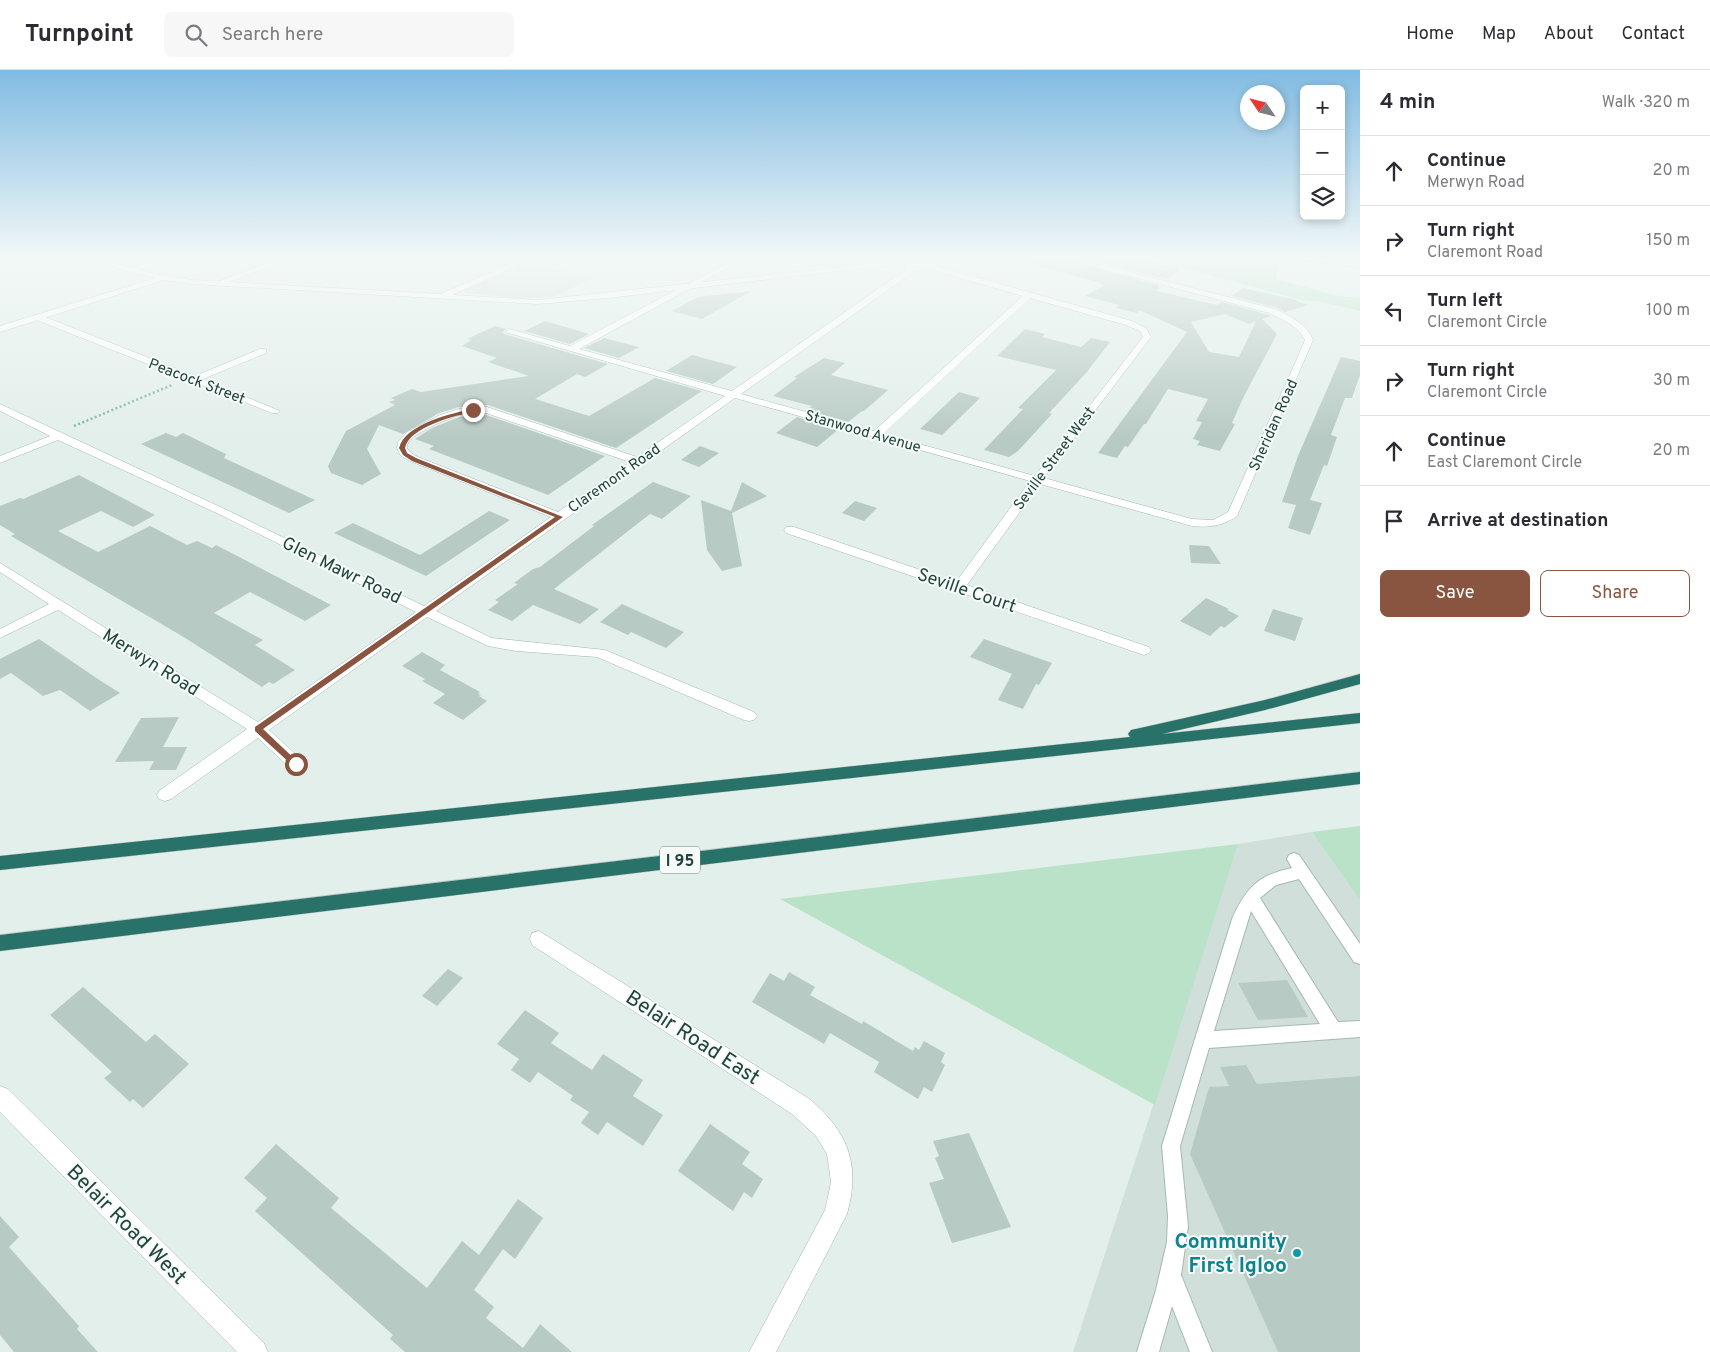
<!DOCTYPE html>
<html lang="en">
<head>
<meta charset="utf-8">
<style>
	body { margin:0; font-family:Overpass,sans-serif; background:#f7f7f7; color:#2b2b33 }
	.controls { position:absolute; right:15px; top:15px; display:grid; overflow:hidden; border-radius:8px; box-shadow:0 2px 8px #0003 }
	.controls button { width:45px; height:45px; display:grid; place-items:center; padding:0; border:0; border-bottom:1px solid #e1e1e2; background:#fff; color:#2b2b33; font:25px sans-serif }
	.compass { position:absolute; left:1240px; top:15px; width:45px; height:45px; border-radius:50%; background:#fff; box-shadow:0 2px 8px #0003; rotate:305deg }
	.stop { position:absolute; width:15px; height:15px; margin:-11px; border:4px solid #8a5540; border-radius:50%; background:#fff }
	.stop.end { background:#8a5540; border-color:#fff; box-shadow:0 1px 5px #0008 }
	.list { margin:0; padding:0; list-style:none }
	h2 { display:flex; justify-content:space-between; align-items:center; height:65px; margin:0; padding:0 20px; font-size:21px }
	h2 small { font-size:16px; font-weight:400; color:#7c7c81 }
	.list li { display:grid; grid-template-columns:32px 1fr auto; gap:15px; align-items:center; box-sizing:border-box; height:70px; padding:0 20px; border-top:1px solid #e1e1e2 }
	.list b { display:block; font-size:19px; white-space:nowrap }
	.list p { margin:0; font-size:16px; white-space:nowrap; color:#7c7c81 }
	.list em { font-size:16px; font-style:normal; color:#7c7c81 }
	.actions { display:flex; gap:10px; padding:15px 20px }
	.actions a { flex:1; padding:11px 0; border:1px solid #8a5540; border-radius:8px; text-align:center; font-size:18px; color:#8a5540 }
	.actions .main { background:#8a5540; color:#fff }
	.icon { flex:none; width:28px; height:28px; fill:none; stroke:currentColor; stroke-width:2; stroke-linecap:round; stroke-linejoin:round }
	.map { position:relative; flex:none; width:1360px; height:1282px; overflow:hidden }
	header { display:flex; align-items:center; gap:30px; box-sizing:border-box; height:70px; padding:0 25px; background:#fff; border-bottom:1px solid #e1e1e2 }
	header strong { font-size:24px }
	nav { display:flex; gap:28px; margin-inline-start:auto; font-size:18px }
	.search { width:350px; height:45px; background:#f7f7f7; display:flex; align-items:center; gap:12px; box-sizing:border-box; padding:0 18px; border-radius:8px; color:#7c7c81; font-size:19px }
	main { display:flex }
	aside { flex:1; background:#fff }
	.map>svg:first-child { display:block }
	.built { fill:#d1dfda }
	.green { fill:#bae2c8 }
	.building { fill:#b8cac4; fill-rule:evenodd }
	.lines { fill:none; stroke-linecap:round; stroke-linejoin:round }
	.lane-casing { stroke:#a5b8b3; stroke-width:2 }
	.street-casing { stroke:#a5b8b3; stroke-width:1 }
	.secondary-casing { stroke:#a0bcb4; stroke-width:1 }
	.highway-casing { stroke:#c1cac8; stroke-width:1 }
	.path { stroke:#80b6a9; stroke-width:2.5; stroke-dasharray:2 2.5; stroke-linecap:butt }
	.lane { fill:#fff; fill-rule:evenodd }
	.street { fill:#fff; fill-rule:evenodd }
	.secondary { fill:#fff; fill-rule:evenodd }
	.highway { fill:#297269; fill-rule:evenodd }
	.route { fill:#8a5540 }
	.culture-dot { fill:#0f9aa8; stroke:#f5faf8; stroke-width:2 }
	.labels { text-anchor:middle; stroke-width:4; stroke-linejoin:round; paint-order:stroke }
	.far-street-label { font-size:15px; fill:#20433c; stroke:#f5faf8 }
	.shield { fill:#f5faf8; stroke:#607a74; stroke-width:1 }
	.shield-label { font-size:16px; font-weight:bold; fill:#20433c }
	.street-label { font-size:18px; fill:#20433c; stroke:#f5faf8 }
	.near-street-label { font-size:21px; fill:#20433c; stroke:#f5faf8 }
	.near-culture-label { font-size:21px; font-weight:bold; fill:#0d838f; stroke:#f5faf8; text-anchor:end }
</style>
</head>
<body>
<header>
<strong>Turnpoint</strong>
<div class="search"><svg class="icon" aria-label="search" viewBox="0 0 24 24"><circle cx="10" cy="10" r="6"/><path d="M15 15l6 6"/></svg>Search here</div>
<nav><a>Home</a><a>Map</a><a>About</a><a>Contact</a></nav>
</header>
<main>
<div class="map">
<svg width="1360" height="1282" viewBox="0 0 1360 1282">
	<rect width="100%" height="100%" fill="#e3efeb"/>
	<path class="built" d="M 529,193 L 593,208 L 554,227 L 518,228 L 466,223 L 465,220 Z
		M 1312,762 L 1360,831 L 1360,1282 L 1073,1282 L 1238,774 Z"/>
	<path class="green" d="M 1147,188 L 1268,188 L 1278,192 L 1276,209 L 1338,226 L 1360,228 L 1360,241 L 1318,231 L 1301,230 Z
		M 1360,756 L 1360,831 L 1312,762 Z
		M 1238,774 L 1155,1035 L 780,829 Z"/>
	<path class="building" d="M 1032,188 L 1060,188 L 1160,216 L 1156,221 L 1217,235 L 1222,232 L 1272,246 L 1262,249 L 1277,264 L 1244,326 L 1232,353 L 1235,354 L 1220,381 L 1197,375 L 1200,371 L 1193,369 L 1202,352 L 1196,351 L 1208,329 L 1168,319 L 1146,354 L 1144,354 L 1128,377 L 1125,376 L 1117,388 L 1098,383 L 1187,262 L 1139,240 L 1137,243 L 1116,238 L 1119,235 L 1085,226 L 1105,215 L 1099,214 L 1101,213 L 1031,194 ZM 1225,244 L 1249,254 L 1256,251 L 1239,287 L 1209,282 L 1191,252 Z
		M 1084,188 L 1136,188 L 1181,199 L 1167,209 Z
		M 1243,218 L 1297,230 L 1296,231 L 1309,235 L 1285,242 L 1275,237 L 1231,226 Z
		M 751,221 L 702,249 L 672,241 L 698,227 Z
		M 545,251 L 589,264 L 570,274 L 524,261 Z
		M 495,256 L 506,259 L 503,262 L 504,264 L 608,294 L 585,307 L 577,304 L 535,329 L 589,346 L 655,308 L 702,321 L 616,378 L 488,335 L 459,337 L 439,343 L 403,364 L 379,355 L 367,379 L 381,404 L 362,415 L 331,403 L 328,396 L 346,361 L 395,335 L 389,332 L 395,330 L 391,328 L 412,319 L 421,322 L 529,306 L 488,292 L 497,288 L 462,276 L 471,270 L 467,269 Z
		M 1025,259 L 1045,264 L 1042,267 L 1081,277 L 1091,268 L 1110,272 L 1086,303 L 1049,343 L 1052,344 L 1018,381 L 1009,387 L 984,380 L 1023,339 L 1018,338 L 1056,300 L 997,286 Z
		M 604,268 L 639,277 L 619,288 L 584,278 Z
		M 692,285 L 737,297 L 713,314 L 666,301 Z
		M 1341,287 L 1360,291 L 1360,305 L 1352,328 L 1345,328 L 1331,365 L 1337,367 L 1327,396 L 1324,395 L 1310,430 L 1322,433 L 1310,465 L 1288,458 L 1296,435 L 1282,432 L 1298,386 Z
		M 824,288 L 845,293 L 831,305 L 888,320 L 864,341 L 862,341 L 848,352 L 806,340 L 812,336 L 773,326 L 797,308 L 794,307 Z
		M 959,322 L 980,328 L 942,365 L 920,359 Z
		M 486,345 L 605,386 L 548,425 L 429,379 L 434,376 L 415,369 L 432,358 L 459,347 Z
		M 797,347 L 839,359 L 817,377 L 776,363 Z
		M 166,363 L 176,367 L 183,363 L 226,384 L 224,388 L 315,430 L 289,443 L 141,374 Z
		M 700,376 L 719,383 L 699,397 L 681,390 Z
		M 79,405 L 155,445 L 133,457 L 101,441 L 58,461 L 98,482 L 150,456 L 187,475 L 197,471 L 212,478 L 216,475 L 331,535 L 305,551 L 250,522 L 214,543 L 263,570 L 255,575 L 295,600 L 273,614 L 269,612 L 262,617 L 182,566 L 11,466 L 15,464 L 0,455 L 0,436 L 20,428 L 23,429 Z
		M 653,412 L 691,426 L 662,449 L 650,444 L 554,519 L 599,539 L 580,554 L 533,535 L 512,551 L 488,540 L 499,532 L 495,530 L 518,514 L 514,513 L 533,499 L 540,497 L 594,456 L 592,455 Z
		M 742,412 L 767,426 L 732,443 L 742,496 L 722,501 L 707,480 L 701,430 L 731,441 Z
		M 855,431 L 877,438 L 864,451 L 842,443 Z
		M 489,441 L 510,450 L 426,506 L 334,463 L 353,453 L 420,485 Z
		M 1189,475 L 1209,476 L 1221,494 L 1191,493 Z
		M 1206,528 L 1229,539 L 1227,540 L 1239,546 L 1224,558 L 1221,556 L 1210,566 L 1180,551 Z
		M 622,534 L 684,562 L 666,578 L 631,562 L 628,565 L 600,552 Z
		M 1273,539 L 1303,548 L 1295,571 L 1264,561 Z
		M 39,569 L 98,609 L 120,623 L 90,641 L 60,620 L 43,626 L 11,603 L 0,609 L 0,589 Z
		M 984,569 L 1052,593 L 1039,615 L 1036,614 L 1023,639 L 998,630 L 1012,604 L 970,587 Z
		M 422,582 L 445,595 L 440,600 L 480,622 L 478,624 L 481,625 L 479,626 L 487,631 L 463,650 L 433,633 L 445,624 L 422,611 L 425,609 L 402,596 Z
		M 179,647 L 163,677 L 187,677 L 176,700 L 149,700 L 154,691 L 115,692 L 141,648 Z
		M 448,899 L 463,908 L 437,936 L 422,926 Z
		M 789,902 L 815,917 L 810,925 L 862,954 L 863,951 L 913,981 L 915,977 L 919,980 L 924,971 L 945,983 L 941,992 L 945,995 L 932,1022 L 924,1017 L 918,1029 L 874,1002 L 879,992 L 830,963 L 824,974 L 752,932 L 770,903 L 784,911 Z
		M 1287,910 L 1308,947 L 1258,950 L 1238,913 Z
		M 83,917 L 146,972 L 155,964 L 189,994 L 143,1038 L 133,1029 L 130,1032 L 104,1008 L 112,1002 L 50,945 Z
		M 525,940 L 559,963 L 551,973 L 592,1000 L 603,984 L 643,1010 L 633,1026 L 663,1045 L 643,1076 L 607,1052 L 598,1065 L 581,1053 L 589,1042 L 570,1030 L 573,1026 L 538,1002 L 530,1013 L 511,1000 L 519,989 L 497,974 Z
		M 1246,995 L 1257,1014 L 1360,1006 L 1360,1282 L 1278,1282 L 1190,1084 L 1209,1017 L 1229,1016 L 1220,997 Z
		M 710,1054 L 750,1082 L 742,1094 L 763,1109 L 752,1128 L 744,1122 L 733,1141 L 678,1101 Z
		M 969,1063 L 1011,1157 L 952,1173 L 929,1113 L 944,1109 L 935,1088 L 939,1086 L 933,1071 Z
		M 276,1074 L 339,1128 L 331,1138 L 427,1218 L 462,1171 L 479,1185 L 518,1129 L 543,1148 L 515,1189 L 503,1179 L 474,1220 L 494,1237 L 486,1248 L 523,1278 L 540,1254 L 572,1282 L 405,1282 L 390,1269 L 393,1265 L 255,1141 L 267,1128 L 244,1108 Z
		M 0,1146 L 19,1167 L 9,1177 L 79,1256 L 77,1259 L 98,1282 L 14,1282 L 0,1265 Z"/>
	<g class="lines">
		<g class="lane-casing">
			<path id="lane" d="M 1284,188 L 1311,188 L 1360,193 L 1360,197 Z
				M 1294,783 L 1299,785 L 1360,874 L 1360,894 L 1354,892 L 1299,809 L 1276,815 L 1260,828 L 1338,952 L 1360,951 L 1360,967 L 1209,978 L 1180,1076 L 1188,1156 L 1181,1205 L 1212,1282 L 1190,1282 L 1172,1236 L 1159,1282 L 1137,1282 L 1156,1220 L 1167,1172 L 1168,1146 L 1162,1076 L 1232,849 C 1246,818 1258,805 1292,798 L 1287,789 L 1289,785 ZM 1251,841 L 1320,954 L 1214,961 Z"/>
		</g>
		<g class="street-casing">
			<path id="street" d="M 160,188 L 172,188 L 134,202 L 127,200 Z
				M 281,188 L 292,188 L 219,216 L 212,214 Z
				M 737,188 L 746,188 L 579,279 L 732,321 L 905,200 L 908,190 L 914,190 L 1132,251 L 1146,258 L 1151,267 L 1044,408 L 1192,449 L 1213,450 L 1228,442 L 1296,291 L 1305,270 C 1298,255 1283,250 1269,243 L 1062,188 L 1075,188 L 1275,239 C 1291,247 1306,253 1313,270 L 1237,446 C 1223,456 1209,458 1192,456 L 1040,414 L 967,515 L 1149,577 L 1151,580 L 1149,583 L 1144,585 L 786,463 L 784,460 L 786,457 L 794,457 L 956,512 L 1030,411 L 735,328 L 436,541 L 492,568 L 605,580 L 754,642 L 757,646 L 754,650 L 749,651 L 744,650 L 597,587 L 516,581 L 488,576 L 427,547 L 269,660 L 302,690 L 304,694 L 302,698 L 296,700 L 290,698 L 258,668 L 171,729 L 165,731 L 159,729 L 157,725 L 159,721 L 247,659 L 58,540 L 0,568 L 0,559 L 49,534 L 0,502 L 0,493 L 258,652 L 416,542 L 223,446 L 58,370 L 0,393 L 0,386 L 50,366 L 0,341 L 0,334 L 231,442 L 424,536 L 551,447 L 410,391 L 401,386 L 397,378 L 398,372 L 407,362 L 440,345 L 459,339 L 487,337 L 637,387 L 725,326 L 505,262 L 509,259 L 570,276 ZM 914,195 L 1023,226 L 874,361 L 741,324 L 912,203 ZM 1030,228 L 1126,255 L 1140,261 L 1143,267 L 1035,406 L 883,364 ZM 486,343 L 630,392 L 558,442 L 418,387 C 413,384 404,380 408,373 C 413,363 449,348 459,345 C 468,343 477,344 486,343 Z
				M 34,245 L 40,245 L 195,306 L 260,279 L 266,279 L 266,283 L 203,309 L 280,341 L 278,343 L 272,343 L 34,249 Z
				M 539,861 L 808,1028 C 848,1061 861,1094 847,1144 L 776,1282 L 749,1282 L 825,1140 L 828,1127 L 831,1112 L 827,1084 L 816,1066 L 792,1044 L 532,875 L 530,869 L 532,863 Z
				M 0,1016 L 8,1019 L 264,1273 L 268,1282 L 237,1282 L 0,1042 Z"/>
		</g>
		<g class="secondary-casing">
			<path id="secondary" d="M 81,188 L 94,188 L 163,206 L 192,210 L 440,224 L 524,188 L 534,188 L 452,225 L 538,230 L 924,188 L 951,188 L 608,228 L 538,234 L 192,214 L 164,210 L 0,262 L 0,256 L 155,208 Z"/>
		</g>
		<g class="highway-casing">
			<path id="highway" d="M 1360,604 L 1360,614 L 1265,640 L 1162,664 L 1360,643 L 1360,653 L 0,800 L 0,786 L 1130,667 L 1128,664 L 1131,660 L 1136,659 L 1265,630 Z
				M 1360,702 L 1360,714 L 0,881 L 0,865 Z"/>
		</g>
		<path class="path" d="M 74,356 L 172,315"/>
		<use href="#lane" class="lane"/>
		<use href="#street" class="street"/>
		<use href="#secondary" class="secondary"/>
		<use href="#highway" class="highway"/>
	</g>
	<linearGradient id="sky" x2="0" y2="1"><stop stop-color="#81bbe2"/><stop offset="0.51" stop-color="#f2f8f6"/><stop offset="1" stop-color="#f2f8f6" stop-opacity="0"/></linearGradient>
	<rect width="1360" height="368" fill="url(#sky)"/>
	<path class="route" d="M 473,339 L 475,341 C 456,346 410,356 405,378 L 407,383 L 416,388 L 563,447 L 263,659 L 300,694 L 299,696 L 293,696 L 255,661 L 255,657 L 555,447 L 412,391 L 403,385 L 399,378 C 405,354 452,343 473,339 Z"/>
	<circle class="culture-dot" cx="1297" cy="1183" r="5"/>
	<g class="labels">
		<g class="far-street-label">
			<text transform="translate(197 311) rotate(21)" y="5">Peacock Street</text>
			<text transform="translate(1273 355) rotate(-66)" y="5">Sheridan Road</text>
			<text transform="translate(863 361) rotate(16)" y="5">Stanwood Avenue</text>
			<text transform="translate(1054 388) rotate(-53)" y="5">Seville Street West</text>
			<text transform="translate(614 408) rotate(-35)" y="5">Claremont Road</text>
		</g>
		<rect class="shield" x="660" y="776.5" width="40" height="27" rx="4"/>
		<g class="shield-label">
			<text x="680" y="796">I 95</text>
		</g>
		<g class="street-label">
			<text transform="translate(342 500) rotate(26)" y="6">Glen Mawr Road</text>
			<text transform="translate(967 520) rotate(19)" y="6">Seville Court</text>
			<text transform="translate(151 592) rotate(32)" y="6">Merwyn Road</text>
		</g>
		<g class="near-street-label">
			<text transform="translate(693 967) rotate(33)" y="7">Belair Road East</text>
			<text transform="translate(127 1154) rotate(45)" y="7">Belair Road West</text>
		</g>
		<g class="near-culture-label">
			<text x="1287" y="1178">Community<tspan x="1287" dy="24">First Igloo</tspan></text>
		</g>
	</g>
</svg>
<div class="controls">
<button>+</button>
<button>−</button>
<button><svg class="icon" aria-label="layers" viewBox="0 0 24 24"><path d="M12 4l9 5-9 5-9-5zM3 14l9 5 9-5"/></svg></button>
</div>
<svg class="compass" viewBox="-18 -18 36 36"><path d="M0-13l5 13h-10z" fill="#e53935"/><path d="M0 13l5-13h-10z" fill="#7c7c81"/></svg>
<div class="stop" style="left:296px;top:694px"></div>
<div class="stop end" style="left:473px;top:340px"></div>
</div>
<aside>
<h2>4 min<small>Walk · 320 m</small></h2>
<ul class="list">
<li><svg class="icon" aria-label="ahead" viewBox="0 0 24 24"><path d="M12 20V5M6 11l6-6 6 6"/></svg><div><b>Continue</b><p>Merwyn Road</p></div><em>20 m</em></li>
<li><svg class="icon" aria-label="right" viewBox="0 0 24 24"><path d="M7 20v-9h11M14 6l5 5-5 5"/></svg><div><b>Turn right</b><p>Claremont Road</p></div><em>150 m</em></li>
<li><svg class="icon" aria-label="left" viewBox="0 0 24 24"><path d="M17 20v-9H6M10 6l-5 5 5 5"/></svg><div><b>Turn left</b><p>Claremont Circle</p></div><em>100 m</em></li>
<li><svg class="icon" aria-label="right" viewBox="0 0 24 24"><path d="M7 20v-9h11M14 6l5 5-5 5"/></svg><div><b>Turn right</b><p>Claremont Circle</p></div><em>30 m</em></li>
<li><svg class="icon" aria-label="ahead" viewBox="0 0 24 24"><path d="M12 20V5M6 11l6-6 6 6"/></svg><div><b>Continue</b><p>East Claremont Circle</p></div><em>20 m</em></li>
<li><svg class="icon" aria-label="arrive" viewBox="0 0 24 24"><path d="M6 21V4h12l-3 4 3 4H6"/></svg><div><b>Arrive at destination</b></div></li>
</ul>
<div class="actions"><a class="main">Save</a><a>Share</a></div>
</aside>
</main>
</body>
</html>
